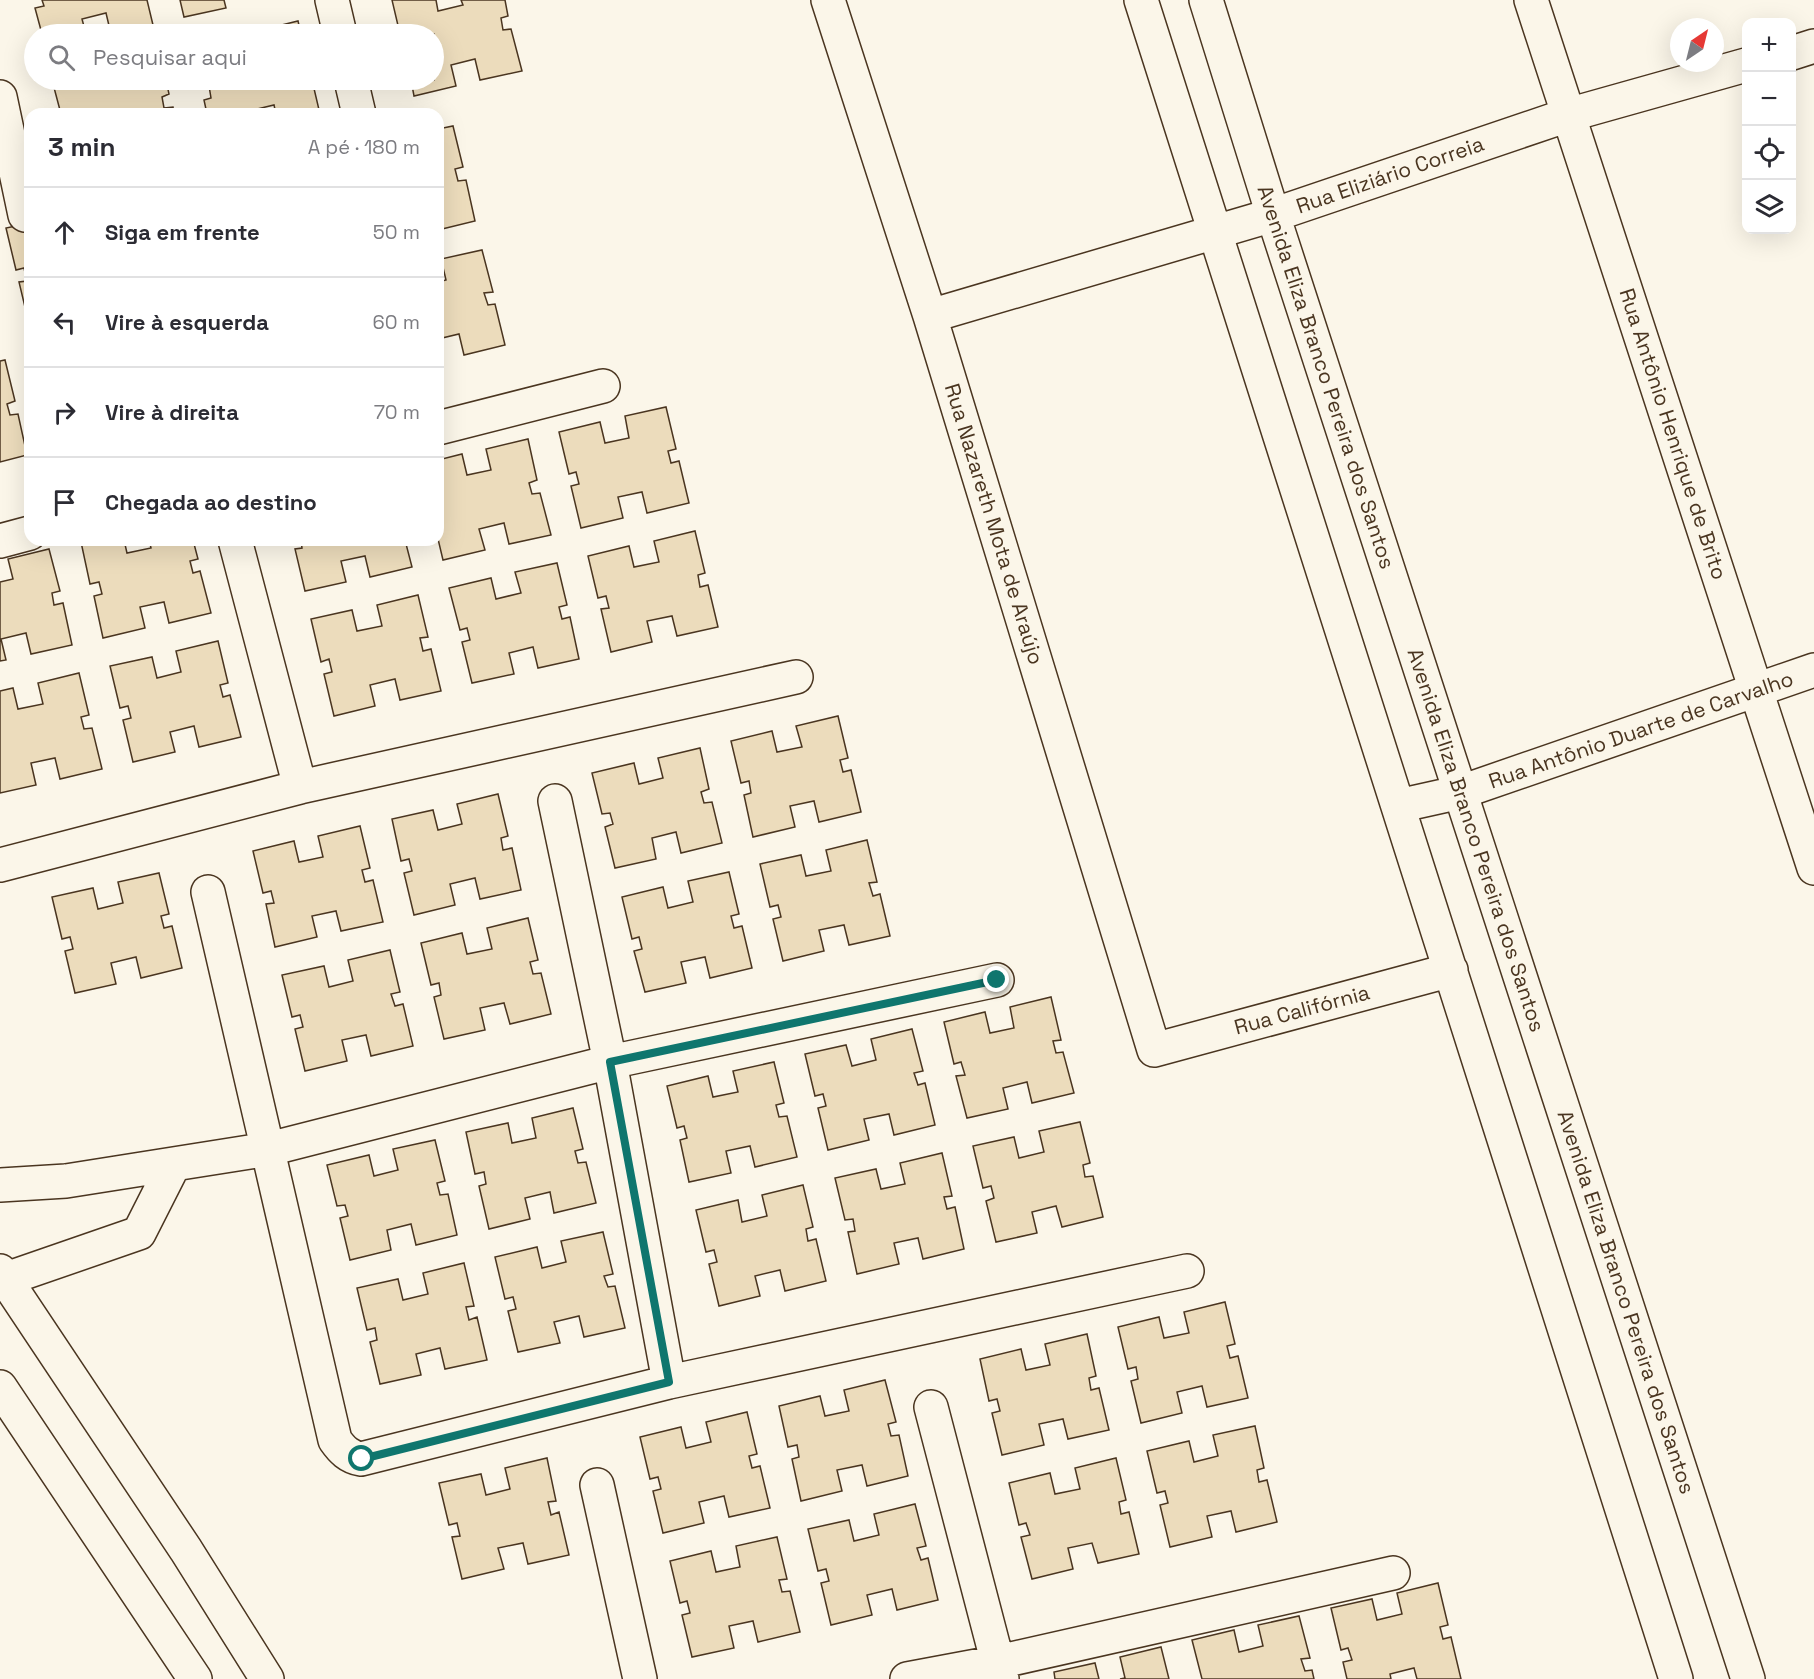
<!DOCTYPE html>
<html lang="pt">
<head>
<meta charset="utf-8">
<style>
	body { margin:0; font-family:"Space Grotesk",sans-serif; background:#f7f7f7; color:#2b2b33 }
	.controls { position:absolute; right:18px; top:18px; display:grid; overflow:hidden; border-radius:12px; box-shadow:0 6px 24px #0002 }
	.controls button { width:54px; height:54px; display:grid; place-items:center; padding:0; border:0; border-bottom:2px solid #e1e1e2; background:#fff; color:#2b2b33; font:30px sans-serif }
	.compass { position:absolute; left:1670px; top:18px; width:54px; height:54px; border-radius:50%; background:#fff; box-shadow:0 6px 24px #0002; rotate:35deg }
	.stop { position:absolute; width:18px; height:18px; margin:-14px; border:4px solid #0f766e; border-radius:50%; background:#fff }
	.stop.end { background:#0f766e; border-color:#fff; box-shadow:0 2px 6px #0008 }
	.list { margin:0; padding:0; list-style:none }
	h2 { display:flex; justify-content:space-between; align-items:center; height:78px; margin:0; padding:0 24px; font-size:26px }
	h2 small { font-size:20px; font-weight:400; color:#7c7c81 }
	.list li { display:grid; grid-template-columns:39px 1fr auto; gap:18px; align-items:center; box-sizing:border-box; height:90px; padding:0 24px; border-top:2px solid #e1e1e2 }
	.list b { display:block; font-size:22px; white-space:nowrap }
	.list em { font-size:20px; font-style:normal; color:#7c7c81 }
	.icon { flex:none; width:33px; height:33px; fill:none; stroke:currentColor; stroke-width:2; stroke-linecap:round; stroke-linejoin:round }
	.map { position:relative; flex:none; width:1814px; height:1679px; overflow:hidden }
	.search { position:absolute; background:#fff; box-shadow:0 6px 24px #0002; left:24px; top:24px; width:420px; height:66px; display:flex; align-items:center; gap:15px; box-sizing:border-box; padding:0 21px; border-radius:33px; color:#7c7c81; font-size:22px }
	.panel { position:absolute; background:#fff; box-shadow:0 6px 24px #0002; left:24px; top:108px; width:420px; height:438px; border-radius:18px }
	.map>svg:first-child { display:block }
	.building { fill:#ecdcbc; stroke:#4a3520; stroke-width:1.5 }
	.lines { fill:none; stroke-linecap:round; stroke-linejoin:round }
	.street-casing { stroke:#4a3520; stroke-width:36 }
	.secondary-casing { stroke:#4a3520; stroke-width:36 }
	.street { stroke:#fbf6e9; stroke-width:33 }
	.secondary { stroke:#fbf6e9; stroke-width:33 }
	.route { stroke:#0f766e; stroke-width:8 }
	.labels { text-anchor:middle; stroke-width:4.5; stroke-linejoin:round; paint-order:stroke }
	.street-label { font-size:21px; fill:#4a3520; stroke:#fbf6e9 }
</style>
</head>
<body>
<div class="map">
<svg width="1814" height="1679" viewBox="0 0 1814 1679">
	<rect width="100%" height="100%" fill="#fbf6e9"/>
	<path class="building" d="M 42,0 L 147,0 L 153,25 L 111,34 L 106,13 L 82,19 L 86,34 L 42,34 L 35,8 L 44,6 Z
		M 180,0 L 224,0 L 226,8 L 184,17 Z
		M 392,0 L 436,0 L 438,11 L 463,5 L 461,0 L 505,0 L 508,16 L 501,18 L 503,30 L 511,29 L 522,71 L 480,80 L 475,59 L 451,65 L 456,86 L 414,96 L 411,80 L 434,80 L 434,34 L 400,34 Z
		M 298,21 L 301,34 L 257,34 L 257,31 Z
		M 52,80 L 96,80 L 98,89 L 123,83 L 122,80 L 166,80 L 169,94 L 162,97 L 164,108 L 173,107 L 174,114 L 61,114 Z
		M 198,80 L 312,80 L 320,114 L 276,114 L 274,105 L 249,111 L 250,114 L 207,114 L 204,100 L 211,98 L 209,86 L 200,88 Z
		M 453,126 L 463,167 L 455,169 L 458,181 L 466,180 L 475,221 L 438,230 L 438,129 Z
		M 30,223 L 30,324 L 29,324 L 19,282 L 27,281 L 24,268 L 16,270 L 6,228 Z
		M 482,250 L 493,292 L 484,293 L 488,305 L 495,304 L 505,345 L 464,355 L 459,334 L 438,339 L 438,282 L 446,280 L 441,259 Z
		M 5,360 L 15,401 L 7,404 L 10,415 L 18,414 L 27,455 L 0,462 L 0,361 Z
		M 666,407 L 676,449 L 668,451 L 671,463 L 679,461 L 689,503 L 647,513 L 642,492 L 618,497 L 623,518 L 581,528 L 571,486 L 579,484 L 576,472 L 569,474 L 559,432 L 600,422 L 605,443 L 629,438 L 625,416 Z
		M 528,439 L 537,480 L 529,483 L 532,494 L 540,493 L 551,535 L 509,544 L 504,523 L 479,529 L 485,550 L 443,560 L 438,539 L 438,517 L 440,516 L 438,460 L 462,454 L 467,475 L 491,470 L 486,449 Z
		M 695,531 L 705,573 L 698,575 L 700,587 L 708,585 L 718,627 L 677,636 L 672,616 L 647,621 L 652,642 L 611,652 L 601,609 L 609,608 L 606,596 L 598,598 L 588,556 L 629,546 L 634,567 L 659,562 L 654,541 Z
		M 87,540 L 124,540 L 127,553 L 151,548 L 149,540 L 193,540 L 198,559 L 190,561 L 193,573 L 200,571 L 211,613 L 169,623 L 164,602 L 140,607 L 145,628 L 103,638 L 94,596 L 102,594 L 99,582 L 90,584 L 81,542 Z
		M 301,540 L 405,540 L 412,567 L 370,577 L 365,556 L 341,561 L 346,582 L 305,591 L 295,549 L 302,548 Z
		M 49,549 L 60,591 L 52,593 L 54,605 L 63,603 L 72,645 L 31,654 L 26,633 L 1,639 L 6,660 L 0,661 L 0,582 L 13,579 L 8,559 Z
		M 557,563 L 567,605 L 559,607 L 562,619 L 570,617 L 579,659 L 538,668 L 533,647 L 509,653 L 514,674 L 472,683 L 462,642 L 470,640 L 467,628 L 460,630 L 449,588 L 491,578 L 496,599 L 521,593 L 515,572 Z
		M 418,595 L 428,637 L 420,638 L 423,651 L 431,649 L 441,691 L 400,700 L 395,679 L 370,685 L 375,706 L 334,716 L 324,674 L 332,672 L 329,659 L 321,662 L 311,619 L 352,610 L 357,631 L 382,626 L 377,605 Z
		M 218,641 L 228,683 L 220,685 L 223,697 L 230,695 L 241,737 L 199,747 L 194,726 L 170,732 L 175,752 L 133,762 L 123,720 L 131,718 L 128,706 L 120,708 L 110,666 L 152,657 L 157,678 L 181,672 L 176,651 Z
		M 79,673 L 89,715 L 81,717 L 84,729 L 92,728 L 102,769 L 60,779 L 55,758 L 31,763 L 36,785 L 0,793 L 0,691 L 13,688 L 18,709 L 43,704 L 38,683 Z
		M 838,716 L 848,758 L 840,760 L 843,772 L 851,770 L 861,812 L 819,822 L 814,801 L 790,806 L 795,827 L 753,837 L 744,795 L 751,793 L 749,781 L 741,783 L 731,741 L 772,731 L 777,752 L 802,747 L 796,726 Z
		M 700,748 L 709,789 L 701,792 L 704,803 L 712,802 L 722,843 L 681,853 L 676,832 L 652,838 L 656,859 L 615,868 L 605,827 L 613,824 L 610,813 L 602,814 L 592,773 L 634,763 L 639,784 L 663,778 L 658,758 Z
		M 498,794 L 508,836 L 501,838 L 503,850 L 512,848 L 521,890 L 480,899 L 475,878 L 450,884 L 455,905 L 414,915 L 404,873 L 412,871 L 409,859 L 401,861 L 392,819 L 433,810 L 438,830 L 462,824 L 457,804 Z
		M 360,826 L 370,868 L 362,870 L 365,882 L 373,880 L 383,922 L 341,931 L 336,911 L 312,916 L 317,937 L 275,947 L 266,904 L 274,903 L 271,891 L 263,893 L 253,851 L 294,841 L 299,862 L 323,857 L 318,836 Z
		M 867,840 L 877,882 L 869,883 L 873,896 L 880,894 L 890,936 L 849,945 L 844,925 L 819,930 L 824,951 L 783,961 L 773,919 L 781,917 L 778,905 L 770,907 L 760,864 L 801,855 L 806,876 L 831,871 L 826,850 Z
		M 729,872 L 739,914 L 731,916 L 734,928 L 742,926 L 752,968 L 710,978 L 705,957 L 681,962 L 686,983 L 645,992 L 634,951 L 642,949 L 639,937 L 632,939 L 622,897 L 663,887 L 668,908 L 693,902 L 688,881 Z
		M 159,873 L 169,914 L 161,916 L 164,928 L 172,926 L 182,968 L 141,978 L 136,957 L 111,963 L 116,984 L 75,993 L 65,951 L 73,949 L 70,937 L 62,939 L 52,897 L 93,888 L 98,909 L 123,903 L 118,882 Z
		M 528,918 L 538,960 L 530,962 L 533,974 L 541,973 L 551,1014 L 510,1024 L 504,1003 L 480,1008 L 485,1030 L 444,1039 L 434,997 L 441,995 L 439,983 L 431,985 L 421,943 L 462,933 L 467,954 L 492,949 L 487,928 Z
		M 390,950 L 400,992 L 391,994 L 395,1006 L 403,1004 L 413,1046 L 371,1056 L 366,1035 L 342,1040 L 347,1061 L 305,1071 L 295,1029 L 303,1027 L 300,1015 L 292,1017 L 282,975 L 324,966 L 329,987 L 353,981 L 348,960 Z
		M 1051,997 L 1061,1040 L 1053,1041 L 1056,1053 L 1063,1052 L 1074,1093 L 1032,1103 L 1027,1082 L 1003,1088 L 1008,1109 L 967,1118 L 956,1076 L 965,1075 L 961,1062 L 954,1064 L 944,1022 L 985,1012 L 990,1033 L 1014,1028 L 1010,1007 Z
		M 912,1029 L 923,1071 L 914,1073 L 918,1085 L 925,1083 L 935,1125 L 894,1135 L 889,1114 L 864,1119 L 869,1140 L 828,1150 L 818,1108 L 826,1106 L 823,1094 L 815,1096 L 805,1054 L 846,1045 L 852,1066 L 876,1060 L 871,1039 Z
		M 774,1062 L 784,1103 L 776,1105 L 779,1117 L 787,1116 L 797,1157 L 755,1167 L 750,1146 L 726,1151 L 731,1173 L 689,1182 L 680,1140 L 687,1138 L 684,1126 L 677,1128 L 667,1086 L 708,1076 L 713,1097 L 738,1092 L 733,1071 Z
		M 573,1108 L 583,1149 L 575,1151 L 578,1163 L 586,1162 L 596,1203 L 554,1213 L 550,1192 L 525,1198 L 530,1219 L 489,1229 L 479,1186 L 486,1184 L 484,1172 L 475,1174 L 466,1132 L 508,1123 L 512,1143 L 536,1138 L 532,1118 Z
		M 1080,1122 L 1090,1163 L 1083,1165 L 1085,1177 L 1093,1176 L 1103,1217 L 1062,1227 L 1056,1206 L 1032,1212 L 1037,1233 L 996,1242 L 986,1201 L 994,1198 L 991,1186 L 983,1188 L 973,1146 L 1014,1137 L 1019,1158 L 1044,1152 L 1039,1131 Z
		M 435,1140 L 445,1181 L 437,1183 L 440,1195 L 448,1194 L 457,1235 L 416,1245 L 411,1224 L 387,1230 L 391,1250 L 350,1260 L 340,1218 L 348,1216 L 345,1205 L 337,1206 L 327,1165 L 369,1155 L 374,1176 L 398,1170 L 393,1149 Z
		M 942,1153 L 952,1196 L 944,1197 L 947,1209 L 955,1207 L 964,1249 L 923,1259 L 918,1238 L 894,1243 L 899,1264 L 857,1274 L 848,1232 L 855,1231 L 853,1219 L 845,1220 L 835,1178 L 876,1169 L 881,1189 L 905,1184 L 900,1163 Z
		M 803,1185 L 813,1227 L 806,1229 L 808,1241 L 816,1239 L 826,1281 L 785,1291 L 780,1270 L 755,1276 L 760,1296 L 719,1306 L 709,1264 L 717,1262 L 714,1250 L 706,1252 L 696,1210 L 738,1200 L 742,1222 L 767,1216 L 762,1195 Z
		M 603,1232 L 613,1274 L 604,1276 L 608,1287 L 615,1286 L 625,1328 L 584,1337 L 579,1316 L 554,1322 L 560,1343 L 518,1352 L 508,1311 L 516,1309 L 513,1297 L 505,1299 L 495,1257 L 537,1247 L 542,1268 L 566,1262 L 561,1241 Z
		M 464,1263 L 474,1306 L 466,1307 L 469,1320 L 477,1317 L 487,1360 L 445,1369 L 440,1348 L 416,1354 L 421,1375 L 380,1384 L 370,1342 L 377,1340 L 375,1328 L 367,1330 L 357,1288 L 398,1279 L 403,1300 L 428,1294 L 423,1273 Z
		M 1225,1302 L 1235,1344 L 1227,1346 L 1230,1358 L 1238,1356 L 1248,1398 L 1207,1407 L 1202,1386 L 1177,1392 L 1182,1413 L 1141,1423 L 1131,1381 L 1138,1379 L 1136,1367 L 1128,1369 L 1118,1327 L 1159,1317 L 1164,1338 L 1189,1333 L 1184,1312 Z
		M 1087,1334 L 1096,1376 L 1089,1378 L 1091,1390 L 1099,1388 L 1109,1430 L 1068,1439 L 1063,1419 L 1039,1424 L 1044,1445 L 1002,1455 L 992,1413 L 1000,1411 L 997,1399 L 989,1401 L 980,1359 L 1021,1349 L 1026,1370 L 1050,1365 L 1045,1344 Z
		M 885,1380 L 896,1422 L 888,1424 L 891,1436 L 899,1435 L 908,1476 L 867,1486 L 862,1465 L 837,1470 L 842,1491 L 801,1501 L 792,1459 L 799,1457 L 797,1445 L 788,1447 L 779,1406 L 820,1396 L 825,1416 L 849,1411 L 844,1390 Z
		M 747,1412 L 757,1454 L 749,1456 L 752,1468 L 760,1466 L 770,1508 L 729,1517 L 724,1496 L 699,1502 L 704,1523 L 663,1533 L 653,1491 L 661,1489 L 658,1477 L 650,1479 L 640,1437 L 681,1427 L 686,1448 L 711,1442 L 706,1422 Z
		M 1255,1426 L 1264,1468 L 1257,1470 L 1259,1482 L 1267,1480 L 1277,1522 L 1236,1532 L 1231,1511 L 1207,1516 L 1212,1537 L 1170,1547 L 1160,1505 L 1168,1503 L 1165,1491 L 1157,1493 L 1147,1451 L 1189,1441 L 1194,1462 L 1218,1456 L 1213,1435 Z
		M 547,1458 L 556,1501 L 548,1502 L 551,1515 L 559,1512 L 569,1555 L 528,1564 L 523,1543 L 498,1548 L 504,1569 L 462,1579 L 452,1537 L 460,1536 L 457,1523 L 449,1525 L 439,1483 L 481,1474 L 486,1495 L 510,1489 L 505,1468 Z
		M 1116,1458 L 1126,1500 L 1119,1502 L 1121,1514 L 1129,1512 L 1139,1554 L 1098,1563 L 1092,1543 L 1068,1548 L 1073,1569 L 1032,1579 L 1021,1537 L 1030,1535 L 1026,1523 L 1019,1525 L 1009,1483 L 1050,1473 L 1055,1494 L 1080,1489 L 1075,1468 Z
		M 915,1504 L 926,1546 L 917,1548 L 921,1560 L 928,1558 L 938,1600 L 897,1610 L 892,1589 L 867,1595 L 872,1615 L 831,1625 L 821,1583 L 829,1581 L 826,1569 L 818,1571 L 808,1529 L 849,1520 L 854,1541 L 879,1535 L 874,1514 Z
		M 777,1537 L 787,1579 L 779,1580 L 782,1592 L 790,1591 L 800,1632 L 758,1642 L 753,1621 L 729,1626 L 734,1648 L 692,1657 L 682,1615 L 690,1613 L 687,1601 L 680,1603 L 670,1561 L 711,1551 L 716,1572 L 740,1567 L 736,1546 Z
		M 1438,1583 L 1448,1625 L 1440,1627 L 1443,1639 L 1451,1637 L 1461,1679 L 1417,1679 L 1414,1668 L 1390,1674 L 1391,1679 L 1347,1679 L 1343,1662 L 1352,1660 L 1348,1648 L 1341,1650 L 1331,1608 L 1372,1599 L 1377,1620 L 1402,1614 L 1397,1593 Z
		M 1299,1616 L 1310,1658 L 1301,1659 L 1305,1671 L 1312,1670 L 1314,1679 L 1202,1679 L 1192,1640 L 1234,1630 L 1239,1652 L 1263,1646 L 1258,1625 Z
		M 1161,1647 L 1169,1679 L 1120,1679 L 1125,1678 L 1120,1657 Z
		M 1095,1663 L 1099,1679 L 1055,1679 L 1054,1672 Z"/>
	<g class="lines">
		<g class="street-casing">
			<path id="street" d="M 332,0 L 340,34
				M 828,0 L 930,316 L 1154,1050 L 1451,970
				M 1141,0 L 1676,1679
				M 1206,0 L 1273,215 L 1748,1679
				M 1531,0 L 1814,868
				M 1792,53 L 1814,46
				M 351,80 L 359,114
				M 0,97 L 25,215
				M 930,316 L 1273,215 L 1568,115 L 1746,65
				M 438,428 L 603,386
				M 235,540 L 300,787
				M 0,541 L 30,533
				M 555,801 L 610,1062 L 669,1382
				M 1398,806 L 1461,792 L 1814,670
				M 0,865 L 300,787 L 796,677
				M 208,892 L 335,1440 C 342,1450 349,1457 361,1459 L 669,1382 L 1187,1271
				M 0,1185 L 66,1181 L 269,1149 L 610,1062 L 997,980
				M 6,1279 L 139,1233 L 174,1164
				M 931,1407 L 1002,1679
				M 597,1485 L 640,1679
				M 907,1679 L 998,1662 L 1393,1573"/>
		</g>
		<g class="secondary-casing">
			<path id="secondary" d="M 0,1271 L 186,1550 L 267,1679
				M 0,1387 L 195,1679"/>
		</g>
		<use href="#street" class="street"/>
		<use href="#secondary" class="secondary"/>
	</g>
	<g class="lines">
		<path class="route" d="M 362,1459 L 669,1382 L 610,1062 L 997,980"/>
	</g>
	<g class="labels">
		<g class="street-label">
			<text transform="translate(1390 175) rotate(-19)" y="7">Rua Eliziário Correia</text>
			<text transform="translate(1326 377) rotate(72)" y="7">Avenida Eliza Branco Pereira dos Santos</text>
			<text transform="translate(1673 434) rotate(72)" y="7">Rua Antônio Henrique de Brito</text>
			<text transform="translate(994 524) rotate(73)" y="7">Rua Nazareth Mota de Araújo</text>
			<text transform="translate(1641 730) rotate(-19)" y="7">Rua Antônio Duarte de Carvalho</text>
			<text transform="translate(1476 840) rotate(72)" y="7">Avenida Eliza Branco Pereira dos Santos</text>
			<text transform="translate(1302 1010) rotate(-15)" y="7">Rua Califórnia</text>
			<text transform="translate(1626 1302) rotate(72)" y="7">Avenida Eliza Branco Pereira dos Santos</text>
		</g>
	</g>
</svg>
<div class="controls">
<button>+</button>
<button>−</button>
<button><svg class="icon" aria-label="locate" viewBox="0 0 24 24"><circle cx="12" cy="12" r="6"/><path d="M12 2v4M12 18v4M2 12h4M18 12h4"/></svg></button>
<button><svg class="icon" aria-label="layers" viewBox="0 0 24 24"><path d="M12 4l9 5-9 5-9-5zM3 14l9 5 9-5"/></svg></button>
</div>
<svg class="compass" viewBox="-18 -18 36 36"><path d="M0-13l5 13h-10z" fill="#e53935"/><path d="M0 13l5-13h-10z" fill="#7c7c81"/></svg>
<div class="stop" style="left:362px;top:1459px"></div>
<div class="stop end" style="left:997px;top:980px"></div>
<div class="search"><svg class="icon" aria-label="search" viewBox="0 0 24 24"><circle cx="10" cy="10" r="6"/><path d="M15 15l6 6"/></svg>Pesquisar aqui</div>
<section class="panel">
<h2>3 min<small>A pé · 180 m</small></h2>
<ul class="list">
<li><svg class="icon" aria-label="ahead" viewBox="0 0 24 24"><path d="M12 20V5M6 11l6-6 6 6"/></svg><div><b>Siga em frente</b></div><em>50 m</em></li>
<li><svg class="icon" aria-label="left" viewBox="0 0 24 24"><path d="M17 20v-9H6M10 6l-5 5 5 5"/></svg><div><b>Vire à esquerda</b></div><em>60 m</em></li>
<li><svg class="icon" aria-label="right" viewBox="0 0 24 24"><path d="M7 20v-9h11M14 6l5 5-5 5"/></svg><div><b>Vire à direita</b></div><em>70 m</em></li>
<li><svg class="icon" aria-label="arrive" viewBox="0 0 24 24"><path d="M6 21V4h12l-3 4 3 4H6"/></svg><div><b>Chegada ao destino</b></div></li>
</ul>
</section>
</div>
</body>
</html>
